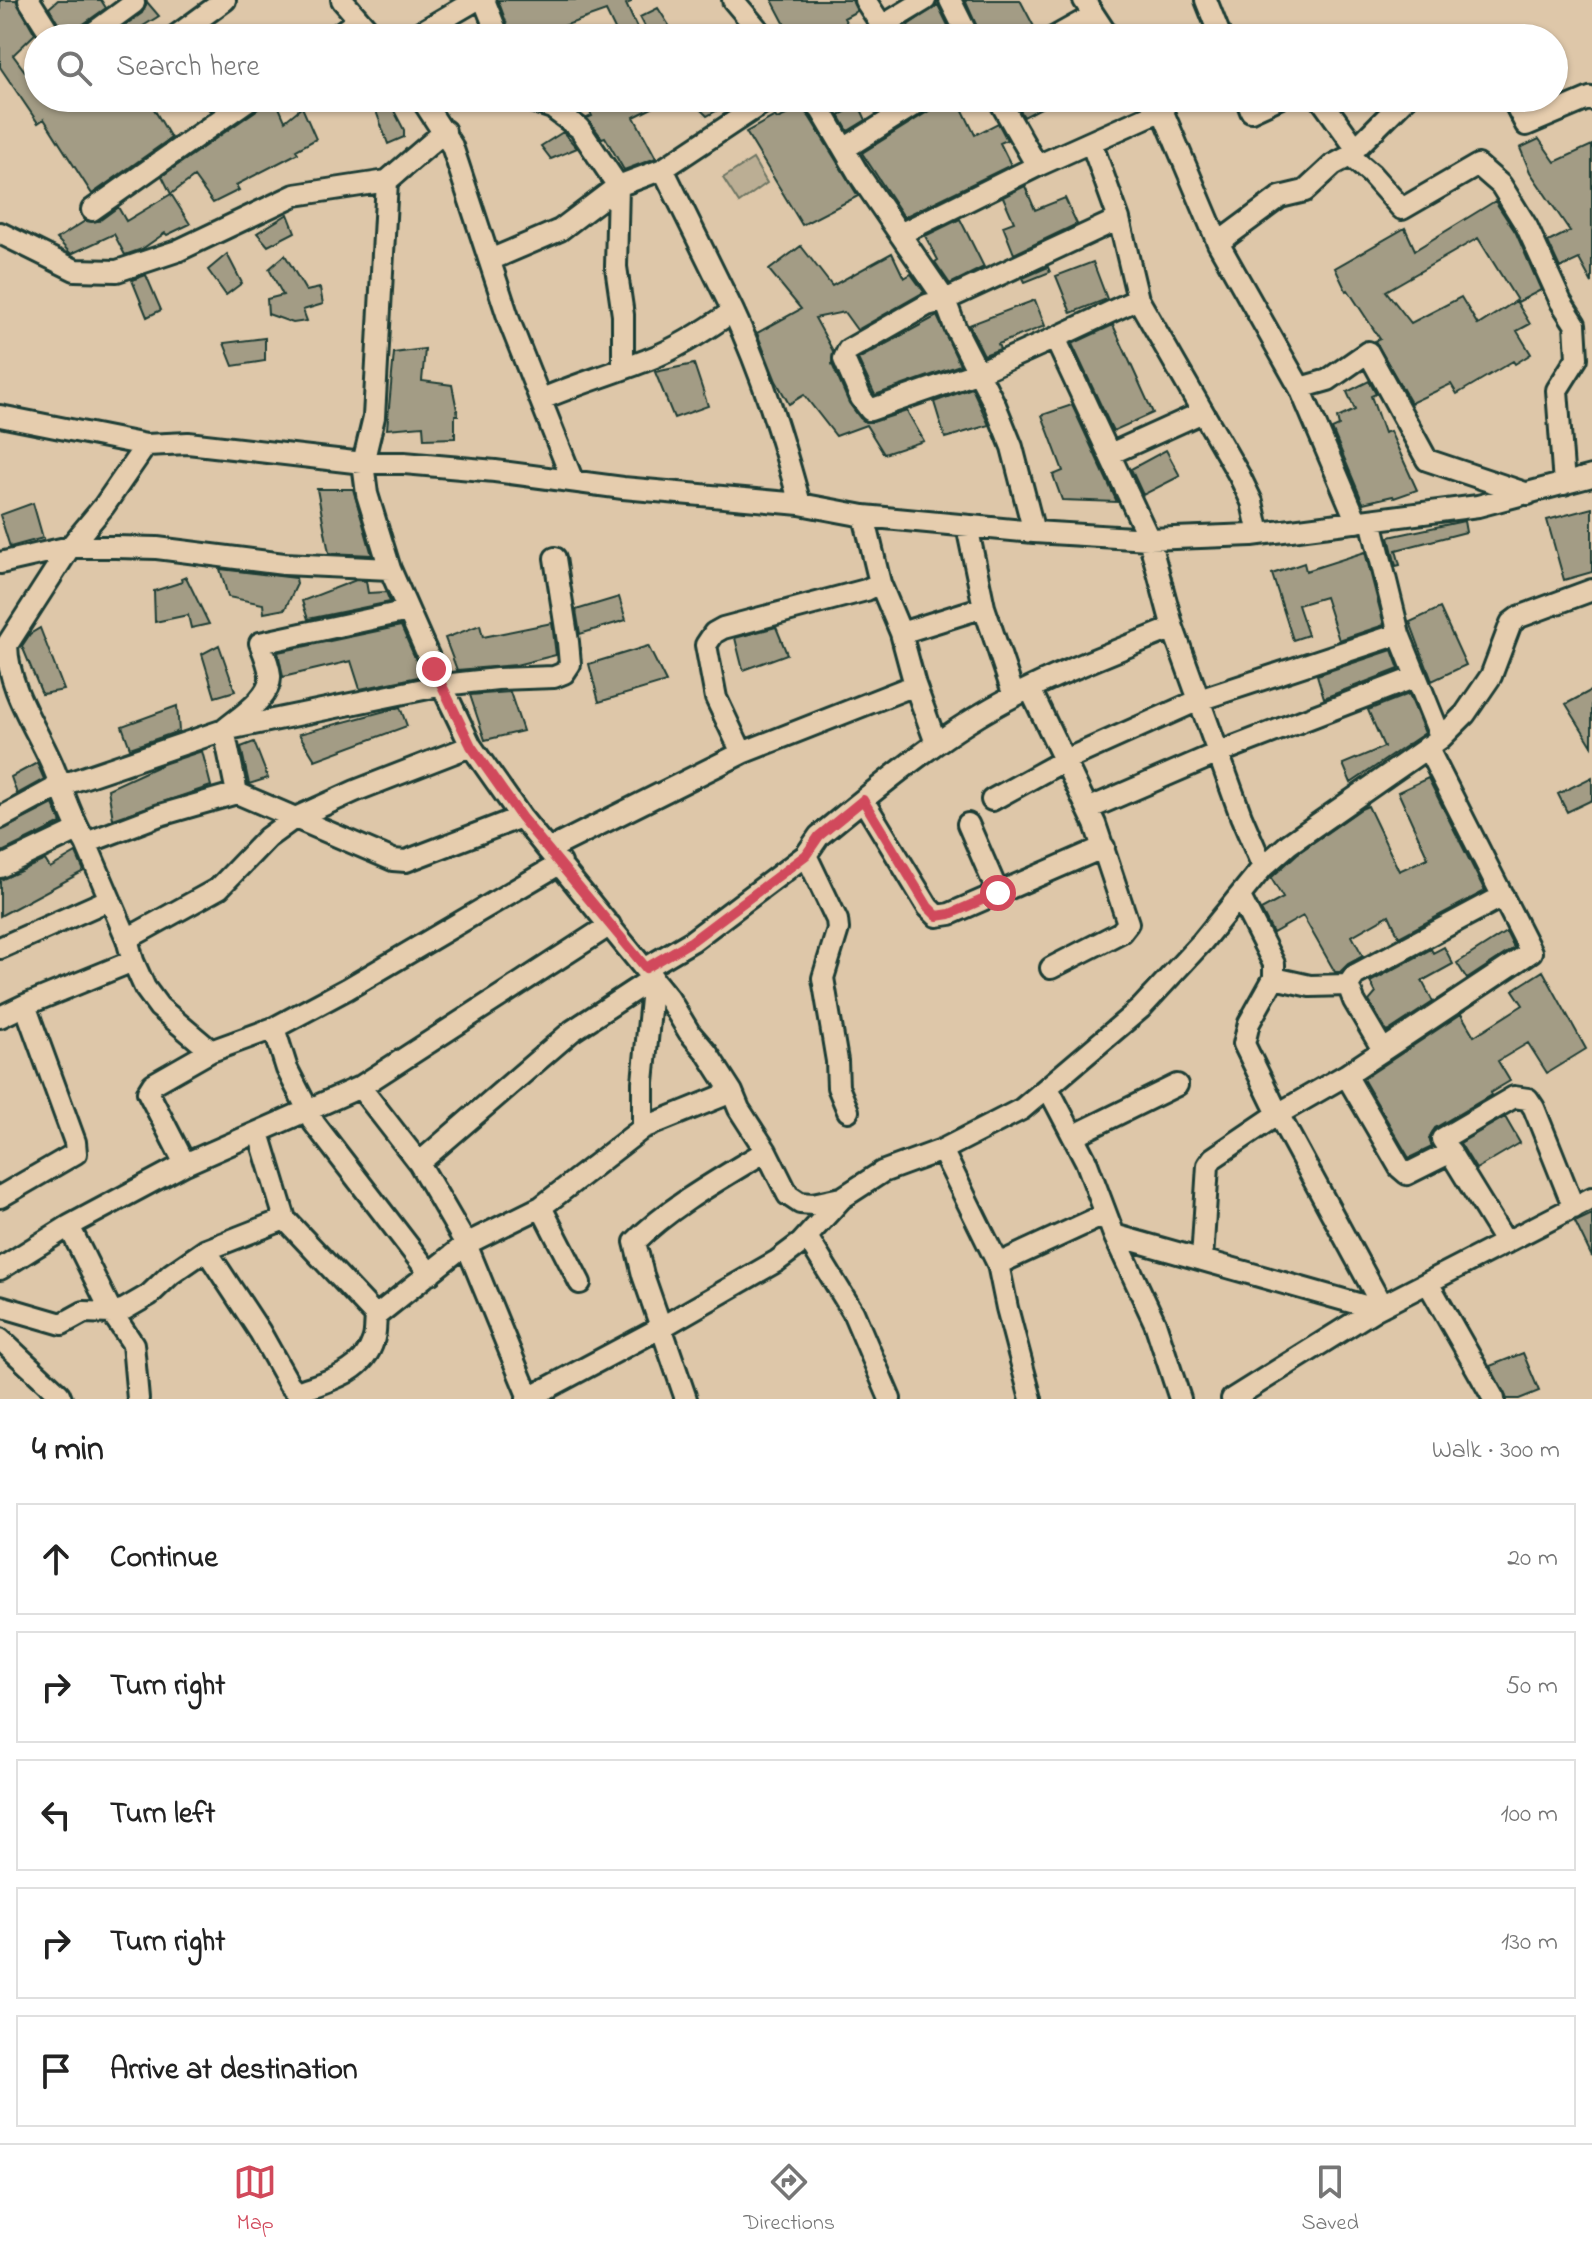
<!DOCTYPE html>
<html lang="en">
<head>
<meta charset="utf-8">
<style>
	body { margin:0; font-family:"Indie Flower",sans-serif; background:#f2f2f2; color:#222 }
	.stop { position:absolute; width:24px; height:24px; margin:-18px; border:6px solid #d1495b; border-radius:50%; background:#fff }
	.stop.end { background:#d1495b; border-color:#fff; box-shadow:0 2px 8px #0008 }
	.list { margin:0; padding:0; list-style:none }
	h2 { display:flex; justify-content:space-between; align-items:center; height:104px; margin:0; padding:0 32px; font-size:34px }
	h2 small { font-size:26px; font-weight:400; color:#767676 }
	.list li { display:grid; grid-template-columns:52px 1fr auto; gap:24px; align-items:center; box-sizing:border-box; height:112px; margin:0 16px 16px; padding:0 16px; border:2px solid #e0e0e0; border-radius:0px }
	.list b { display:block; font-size:30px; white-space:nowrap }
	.list em { font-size:26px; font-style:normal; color:#767676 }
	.icon { flex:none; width:44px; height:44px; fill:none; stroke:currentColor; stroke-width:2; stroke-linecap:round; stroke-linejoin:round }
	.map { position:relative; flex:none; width:1592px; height:1399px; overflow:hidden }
	.search { position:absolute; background:#fff; box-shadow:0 2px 6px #0004; left:24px; right:24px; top:24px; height:88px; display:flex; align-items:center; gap:20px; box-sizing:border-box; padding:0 28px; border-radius:44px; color:#767676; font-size:30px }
	.sheet { height:744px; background:#fff }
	nav { display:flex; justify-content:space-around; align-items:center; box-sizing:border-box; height:112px; border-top:2px solid #e0e0e0; background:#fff; font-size:22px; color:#767676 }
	nav a { display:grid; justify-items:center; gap:4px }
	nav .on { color:#d1495b }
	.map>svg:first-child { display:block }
	.green { fill:#bbae94; stroke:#6d7664; stroke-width:2 }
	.building { fill:#a39c85; stroke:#1f3d34; stroke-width:2 }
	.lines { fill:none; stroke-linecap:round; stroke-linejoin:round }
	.street-casing { stroke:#1f3d34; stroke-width:26 }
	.street { stroke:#e6cdae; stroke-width:20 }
	.route { stroke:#d1495b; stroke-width:10 }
</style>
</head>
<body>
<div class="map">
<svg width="1592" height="1399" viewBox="0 0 1592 1399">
	<rect width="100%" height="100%" fill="#dec7a9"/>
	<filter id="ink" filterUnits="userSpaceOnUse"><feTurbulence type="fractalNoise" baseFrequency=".0125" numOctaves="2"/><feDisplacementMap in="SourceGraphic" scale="16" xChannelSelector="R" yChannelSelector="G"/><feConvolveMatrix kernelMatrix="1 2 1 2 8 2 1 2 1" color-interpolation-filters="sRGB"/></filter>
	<g filter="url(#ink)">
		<path class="green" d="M 753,159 L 767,183 L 739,203 L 723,178 Z"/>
		<path class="building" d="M 0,0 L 16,0 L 35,34 L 13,55 L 30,78 L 38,75 L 38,98 L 163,98 L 154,109 L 171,138 L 92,194 L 44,119 L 38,123 L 0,67 Z
			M 58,0 L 101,0 L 106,8 L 78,28 L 73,38 L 66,38 L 49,8 Z
			M 498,0 L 631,0 L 631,2 L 626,4 L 638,30 L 619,38 L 606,11 L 552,30 L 557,38 L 512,38 Z
			M 772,0 L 852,0 L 857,11 L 844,18 L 855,38 L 792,38 Z
			M 965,0 L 1020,0 L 1040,38 L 982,38 Z
			M 147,2 L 159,16 L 127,36 L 121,28 L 142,13 Z
			M 938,5 L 954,38 L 914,38 L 908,25 Z
			M 658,8 L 677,38 L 651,38 L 640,17 Z
			M 736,24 L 748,38 L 707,38 Z
			M 199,98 L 228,98 L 210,111 Z
			M 264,98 L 275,98 L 285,121 L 302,107 L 316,139 L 296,150 L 298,153 L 236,185 L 239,190 L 213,203 L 194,177 L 171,194 L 162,176 L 258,109 Z
			M 613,98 L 672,98 L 634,117 L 656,158 L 624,170 L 605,137 L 602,138 L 587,118 L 592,116 L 588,109 Z
			M 689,98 L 739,98 L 707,116 Z
			M 944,98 L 957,98 L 975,135 L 998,123 L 1007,140 L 1000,143 L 1011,165 L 904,217 L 862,153 L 932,109 L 937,101 Z
			M 1013,98 L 1060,98 L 1024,117 Z
			M 390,103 L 404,130 L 404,137 L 388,144 L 376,111 Z
			M 859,105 L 866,120 L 848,131 L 839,115 Z
			M 802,108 L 810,118 L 858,196 L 802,225 L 746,132 L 775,116 L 777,119 Z
			M 563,132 L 577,148 L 551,159 L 541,146 Z
			M 1539,139 L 1555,162 L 1592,145 L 1592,283 L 1579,259 L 1560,268 L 1548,242 L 1570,231 L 1530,172 L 1520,148 Z
			M 1025,186 L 1035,210 L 1065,198 L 1077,224 L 1014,254 L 1003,226 L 1014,222 L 1003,197 Z
			M 171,194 L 190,224 L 167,235 L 165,233 L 142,249 L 125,255 L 114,234 L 71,254 L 57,239 L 85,221 L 99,221 L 118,207 L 126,221 Z
			M 1495,201 L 1516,233 L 1541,290 L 1518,302 L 1478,238 L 1386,291 L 1411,323 L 1461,297 L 1478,325 L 1516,301 L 1530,324 L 1517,331 L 1531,354 L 1515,364 L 1513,361 L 1457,394 L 1451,384 L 1411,403 L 1375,341 L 1380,339 L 1348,290 L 1346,291 L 1335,268 L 1405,228 L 1415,250 Z
			M 288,214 L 295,232 L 268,246 L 257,233 Z
			M 960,219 L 984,267 L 950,284 L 935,262 L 938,260 L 925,236 Z
			M 801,246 L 832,286 L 892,253 L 904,278 L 911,274 L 924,292 L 857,330 L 844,312 L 815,318 L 833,351 L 832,364 L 849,403 L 860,418 L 865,422 L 873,422 L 907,411 L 924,441 L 884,454 L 866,425 L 836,436 L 804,395 L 789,404 L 776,381 L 757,333 L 801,309 L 769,270 Z
			M 227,254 L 242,283 L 226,295 L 208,270 Z
			M 285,255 L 306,291 L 320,288 L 323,304 L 303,310 L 307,321 L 293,323 L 268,314 L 267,299 L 283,295 L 269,269 Z
			M 1093,262 L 1107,299 L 1071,313 L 1056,276 Z
			M 1048,267 L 1050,272 L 1025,282 L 1023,278 Z
			M 146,275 L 161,310 L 147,317 L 132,280 Z
			M 1035,300 L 1045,326 L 998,344 L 1000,349 L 984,355 L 969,325 Z
			M 937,316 L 960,365 L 875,395 L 858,359 Z
			M 1113,325 L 1153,413 L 1113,431 L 1072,344 Z
			M 265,338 L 265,361 L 233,366 L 224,343 Z
			M 425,349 L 422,381 L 452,385 L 458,415 L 455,415 L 455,438 L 424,439 L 423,426 L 387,429 L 394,353 Z
			M 694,364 L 708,406 L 674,418 L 655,372 Z
			M 1369,381 L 1376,394 L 1371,396 L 1384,433 L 1390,431 L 1417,490 L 1394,498 L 1393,496 L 1363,503 L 1332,429 L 1339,426 L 1337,418 L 1355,410 L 1347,392 Z
			M 972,388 L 989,425 L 945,438 L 934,402 Z
			M 1072,405 L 1117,502 L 1062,500 L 1053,475 L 1063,471 L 1042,415 Z
			M 1166,450 L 1180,476 L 1143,495 L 1131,469 Z
			M 317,489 L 353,489 L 372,555 L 329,553 Z
			M 33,503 L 43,538 L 10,547 L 0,515 Z
			M 1592,508 L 1592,572 L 1564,580 L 1547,520 Z
			M 1464,521 L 1466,532 L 1396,550 L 1400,565 L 1396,566 L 1389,537 Z
			M 1365,552 L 1384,625 L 1339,640 L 1325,597 L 1298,605 L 1308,635 L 1293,640 L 1272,574 L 1304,563 L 1306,571 Z
			M 220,569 L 296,578 L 297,584 L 285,609 L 264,613 L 263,604 L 228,597 Z
			M 186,577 L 209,624 L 191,628 L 188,615 L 155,622 L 154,591 L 182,582 L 181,579 Z
			M 356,580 L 366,581 L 368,593 L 386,592 L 390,602 L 308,619 L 302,601 Z
			M 619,597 L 626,620 L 580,634 L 576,610 Z
			M 1440,608 L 1466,665 L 1432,681 L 1410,622 Z
			M 552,623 L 556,655 L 516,665 L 457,670 L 445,638 L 480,625 L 483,637 Z
			M 401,626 L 423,676 L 360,689 L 351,661 L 283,677 L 278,652 Z
			M 776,627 L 787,654 L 743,670 L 735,638 Z
			M 40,628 L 64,690 L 42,694 L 22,646 L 30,634 Z
			M 219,645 L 235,691 L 215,697 L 202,654 Z
			M 648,646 L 666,682 L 599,702 L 589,664 Z
			M 1392,650 L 1399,669 L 1324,698 L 1317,675 Z
			M 1592,690 L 1592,746 L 1566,704 Z
			M 510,692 L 523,731 L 485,740 L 470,695 Z
			M 1409,694 L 1425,733 L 1351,783 L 1343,764 L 1384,747 L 1368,710 Z
			M 177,706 L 179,731 L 130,748 L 122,726 Z
			M 400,707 L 407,726 L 315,760 L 299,734 Z
			M 254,742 L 268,778 L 249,784 L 241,747 Z
			M 202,751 L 211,786 L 113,819 L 108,789 L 163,764 Z
			M 37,763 L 44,779 L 17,794 L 11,777 Z
			M 1592,777 L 1592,800 L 1567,812 L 1558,794 Z
			M 1428,778 L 1485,891 L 1399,937 L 1389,915 L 1352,936 L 1363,956 L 1348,964 L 1340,972 L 1335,972 L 1303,916 L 1273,933 L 1261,910 L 1283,898 L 1271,878 L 1297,854 L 1361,809 L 1368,806 L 1399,871 L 1428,858 L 1398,792 Z
			M 53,804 L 61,823 L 0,853 L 0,831 Z
			M 76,853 L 84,871 L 0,916 L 0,880 L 45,860 L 50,868 Z
			M 1506,932 L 1514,948 L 1467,979 L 1457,963 Z
			M 1444,947 L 1453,964 L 1422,981 L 1433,1002 L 1387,1032 L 1369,1001 L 1376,993 L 1370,982 L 1431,949 L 1433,953 Z
			M 1543,971 L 1586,1049 L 1547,1073 L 1528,1043 L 1498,1061 L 1510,1081 L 1490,1093 L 1491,1095 L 1435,1128 L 1429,1138 L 1432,1147 L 1409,1158 L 1363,1079 L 1461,1014 L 1474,1036 L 1523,1005 L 1513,990 Z
			M 1505,1117 L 1520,1143 L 1476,1169 L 1460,1143 Z
			M 1592,1214 L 1592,1257 L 1575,1222 Z
			M 1523,1353 L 1539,1391 L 1519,1399 L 1507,1399 L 1490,1366 Z"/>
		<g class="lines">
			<g class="street-casing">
				<path id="street" d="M 29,0 L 53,38
					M 342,0 L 375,38
					M 484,0 L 499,38
					M 733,0 L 765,38
					M 865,0 L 882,26
					M 950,0 L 969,38
					M 1084,0 L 1109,38
					M 1206,0 L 1221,38
					M 86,38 L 134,3
					M 173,38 L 225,0
					M 334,38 L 358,20
					M 411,38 L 476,0
					M 871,38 L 882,26 L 925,0
					M 1053,38 L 1094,15
					M 421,98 L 452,146 L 510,323 L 572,479
					M 522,98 L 552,108 L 579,128 L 618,186 L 663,169
					M 810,98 L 821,110 L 858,173 L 945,300 L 955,327 L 995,405 L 1012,447 L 1034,532
					M 998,98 L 1037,166 L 1162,110
					M 1152,98 L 1162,110 L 1218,243 L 1300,388 L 1328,380 L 1368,352 L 1427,460 L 1528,494
					M 1246,98 L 1251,111 L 1279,98
					M 1320,98 L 1356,148 L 1406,98
					M 1512,98 L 1526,125 L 1590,98 L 1592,100
					M 445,131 L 387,181 L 374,417 L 363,463 L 367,494 L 390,569 L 434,669 L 471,746 L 521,817 L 669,999 L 689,1032 L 707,1053 L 732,1092 L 739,1109 L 766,1151 L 788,1195 L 800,1203 L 813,1204 L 841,1198
					M 1091,142 L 1119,219 L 1138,299 L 1239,475 L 1252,502 L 1259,534
					M 844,149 L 925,98
					M 92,210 L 251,98
					M 0,233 L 75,270 L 117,271 L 177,251 L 295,195 L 387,181
					M 900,234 L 1037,166
					M 1218,243 L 1280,197 L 1305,191 L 1333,165 L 1350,156 L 1371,174 L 1402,209 L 1478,165 L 1501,185 L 1527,227 L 1561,302 L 1575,324 L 1577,358 L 1557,390 L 1564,484
					M 490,260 L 560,230 L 618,186 L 616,267 L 623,315 L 623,369
					M 733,311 C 762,373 782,438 800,504
					M 1055,338 L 979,372 L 870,410 L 861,398 L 844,359 L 848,350 L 927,305 L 945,300 L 1119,219
					M 1300,388 L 1357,522
					M 542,399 C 577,384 612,374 647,360 C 674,350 709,328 733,311 L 663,169 L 770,98
					M 0,416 L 146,445 L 188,443 L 363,463 L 404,463 L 495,471 L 623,488 L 800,504 L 864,516 L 1034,532 L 1149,539 L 1252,535 L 1478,506 L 1592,476
					M 1110,454 L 1203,412
					M 1371,520 L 1399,634 L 1441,738
					M 967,526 L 984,607 L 1014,696
					M 0,563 L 70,547 L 115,547 L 157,548 L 284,564 L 390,569
					M 1173,628 L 1241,816 L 1263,867
					M 901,633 L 984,607
					M 915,685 L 936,743
					M 1030,689 L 1095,824 L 1128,923 L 1121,932 L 1051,968
					M 742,753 L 716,698 L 706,645 L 714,633 L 723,628 L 866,590 L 880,583 L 864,516
					M 237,793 L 224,730 C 239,717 272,697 270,675 C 269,665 264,653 260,643 L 408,611
					M 863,800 L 928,907 L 937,916 L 950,914 L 1104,847
					M 992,800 L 1063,761 L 1199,700 L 1399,634
					M 1088,809 L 1218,753 L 1416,677
					M 0,818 L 59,786 L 224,730 L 443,685 L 497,679 L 554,677 L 564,673 L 570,664 L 568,642 L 555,558
					M 968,824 L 998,893
					M 86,843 L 160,815 L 237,793 L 393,860 L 406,861 L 521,817
					M 550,849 L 742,753 L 915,685 L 901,633 L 880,583
					M 806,855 L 837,920 L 838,929 L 823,978 L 837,1061 L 838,1087 L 848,1111
					M 0,867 L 78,830
					M 1240,897 L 1274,964 L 1274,978 L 1249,1023 L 1244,1044 L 1278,1114 L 1382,1306
					M 127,939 L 219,888 L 267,838 L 293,819 L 355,791 L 471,746
					M 0,948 L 108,900
					M 133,961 L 145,988 L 159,1007 L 211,1051 L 274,1028
					M 646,968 L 692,941 L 806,855 L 819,836 C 881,785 943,732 1014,696 C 1065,670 1119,650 1173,628 L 1149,539 L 1055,338 L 1138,299
					M 1274,978 L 1310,986 L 1348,985
					M 0,1017 L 25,1005
					M 1383,1050 L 1354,1001 L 1348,985 L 1355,975 L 1503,896
					M 1346,1075 L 1531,952 L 1427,747
					M 360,1087 L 419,1163 L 466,1244 L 529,1398
					M 1048,1088 L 1086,1161 L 1114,1235 L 1155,1323 L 1180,1399
					M 643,1128 L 643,1082 L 653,978
					M 259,1133 L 285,1219
					M 1073,1136 L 1177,1085
					M 942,1150 L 998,1264
					M 419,1163 L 572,1031 L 653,978
					M 185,1164 L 148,1092 L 153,1084 L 211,1051
					M 0,1197 L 76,1153 L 75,1142 L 25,1005 L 133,961 L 127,939 L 86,843 C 70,817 63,789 51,762 C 34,724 8,688 7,645 L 70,547 L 104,506 L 146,445
					M 541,1207 L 580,1283
					M 1114,1235 L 1376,1309
					M 807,1237 L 853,1312 L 890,1399
					M 1506,1243 L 1442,1139 L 1514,1097 L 1528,1099 L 1534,1108 L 1574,1208
					M 206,1250 L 260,1332 L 289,1384 L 297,1392 C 326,1381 363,1374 373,1341 C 376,1334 375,1324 376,1316
					M 1202,1260 L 1208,1165 L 1213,1158 L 1278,1114 L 1346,1075 L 1400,1168 L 1407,1174 L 1451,1152
					M 0,1269 L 69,1226
					M 430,1274 L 314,1123 L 308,1110 L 360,1087 L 610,925
					M 1428,1283 L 1494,1399
					M 0,1306 L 62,1324 L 84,1312 L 112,1313 L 125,1309 L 149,1295 L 171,1274 L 206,1250 L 285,1219 L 376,1316 L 466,1244 L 541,1207 L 643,1128 L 732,1092
					M 0,1339 L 59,1394 L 61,1399
					M 138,1399 L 133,1344 L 112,1313 L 69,1226 L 185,1164 L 308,1110 L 287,1069 L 274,1028 L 347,989 L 561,863
					M 527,1399 L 662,1327 L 777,1261 L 801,1243 L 842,1198 L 882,1172 L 942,1150 L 1022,1109 L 1141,1008 L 1202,942 L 1263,867 L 1289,844 L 1441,738 L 1465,714 L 1491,676 L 1511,623 L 1519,617 L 1592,590
					M 686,1399 L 643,1275 L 635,1242 C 669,1207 725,1176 766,1151
					M 1031,1399 L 1007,1308 L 998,1264 L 1106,1214
					M 1232,1399 L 1376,1309 L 1592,1198"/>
			</g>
			<use href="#street" class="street"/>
		</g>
	</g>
	<g class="lines" filter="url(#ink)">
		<path class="route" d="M 434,669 L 471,746 L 521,817 L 646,968 L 692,941 L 806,855 L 819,836 L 863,800 L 928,907 L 937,916 L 950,914 L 998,893"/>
	</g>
</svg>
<div class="stop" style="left:998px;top:893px"></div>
<div class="stop end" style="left:434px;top:669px"></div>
<div class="search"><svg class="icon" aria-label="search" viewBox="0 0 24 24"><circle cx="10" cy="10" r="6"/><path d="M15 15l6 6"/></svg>Search here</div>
</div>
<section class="sheet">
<h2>4 min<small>Walk · 300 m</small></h2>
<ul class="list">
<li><svg class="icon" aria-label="ahead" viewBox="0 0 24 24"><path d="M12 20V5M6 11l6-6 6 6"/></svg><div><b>Continue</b></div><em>20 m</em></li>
<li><svg class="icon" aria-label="right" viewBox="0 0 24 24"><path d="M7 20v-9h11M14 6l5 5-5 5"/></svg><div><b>Turn right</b></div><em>50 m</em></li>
<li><svg class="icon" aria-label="left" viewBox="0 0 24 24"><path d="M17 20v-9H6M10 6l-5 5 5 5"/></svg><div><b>Turn left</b></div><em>100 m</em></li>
<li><svg class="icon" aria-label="right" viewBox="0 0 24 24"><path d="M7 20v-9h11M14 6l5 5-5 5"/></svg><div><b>Turn right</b></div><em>130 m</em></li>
<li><svg class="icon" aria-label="arrive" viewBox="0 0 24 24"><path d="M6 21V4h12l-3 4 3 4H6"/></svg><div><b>Arrive at destination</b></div></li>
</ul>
</section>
<nav>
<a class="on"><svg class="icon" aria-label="map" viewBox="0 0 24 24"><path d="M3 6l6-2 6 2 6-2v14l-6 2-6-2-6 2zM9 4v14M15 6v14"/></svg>Map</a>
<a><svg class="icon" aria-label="directions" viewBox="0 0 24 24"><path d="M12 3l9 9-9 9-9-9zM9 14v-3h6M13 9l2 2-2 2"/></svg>Directions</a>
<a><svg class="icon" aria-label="saved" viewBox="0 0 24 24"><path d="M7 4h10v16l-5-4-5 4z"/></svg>Saved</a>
</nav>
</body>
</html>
